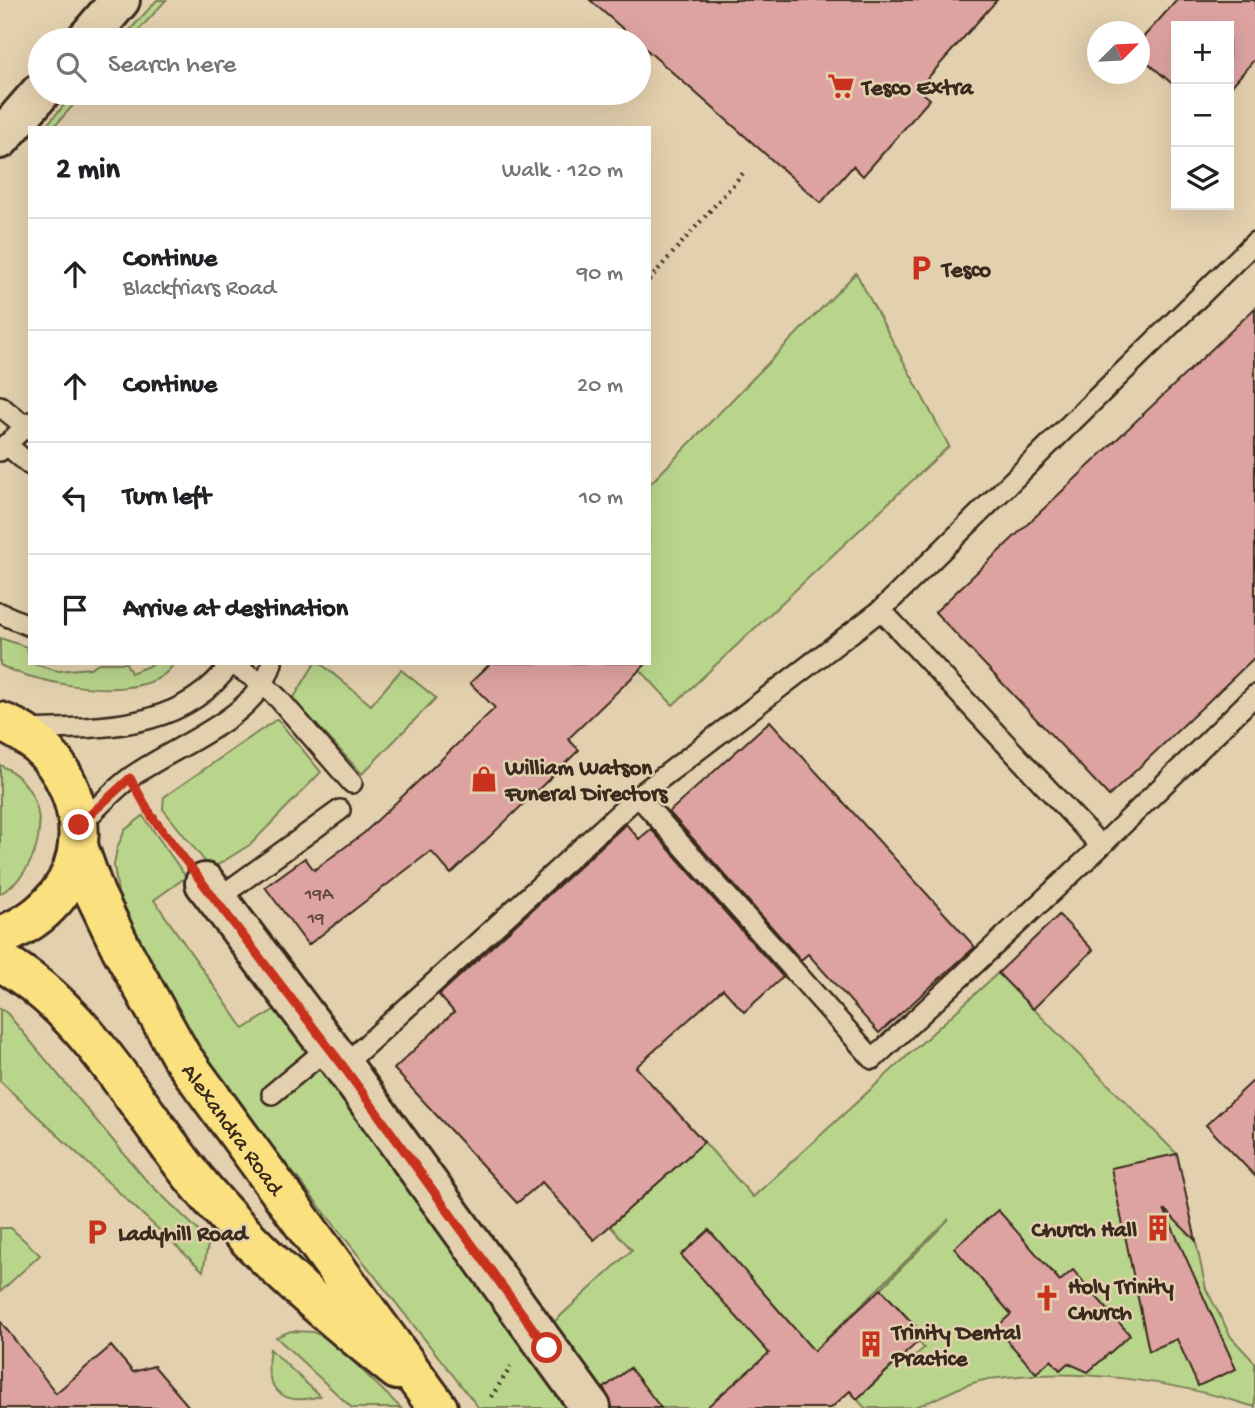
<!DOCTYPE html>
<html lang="en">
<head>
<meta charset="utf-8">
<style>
	body { margin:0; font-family:"Gochi Hand",sans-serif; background:#f6f6f6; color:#202124 }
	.controls { position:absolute; right:21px; top:21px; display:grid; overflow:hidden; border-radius:0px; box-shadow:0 7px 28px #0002 }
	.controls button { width:63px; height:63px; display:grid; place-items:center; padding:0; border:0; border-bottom:2px solid #e0e0e0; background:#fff; color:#202124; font:35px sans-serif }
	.compass { position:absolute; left:1087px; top:21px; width:63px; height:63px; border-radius:50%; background:#fff; box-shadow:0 7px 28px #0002; rotate:66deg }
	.stop { position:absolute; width:21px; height:21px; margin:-16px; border:5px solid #c8321e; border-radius:50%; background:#fff }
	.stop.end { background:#c8321e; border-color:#fff; box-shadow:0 2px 7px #0008 }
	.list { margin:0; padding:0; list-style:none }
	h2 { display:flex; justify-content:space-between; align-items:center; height:91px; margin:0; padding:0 28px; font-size:30px }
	h2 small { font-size:23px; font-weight:400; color:#757577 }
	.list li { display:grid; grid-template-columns:46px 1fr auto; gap:21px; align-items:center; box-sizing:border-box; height:112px; padding:0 28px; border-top:2px solid #e0e0e0 }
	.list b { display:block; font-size:26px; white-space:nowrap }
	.list p { margin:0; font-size:23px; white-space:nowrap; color:#757577 }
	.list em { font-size:23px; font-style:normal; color:#757577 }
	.icon { flex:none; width:38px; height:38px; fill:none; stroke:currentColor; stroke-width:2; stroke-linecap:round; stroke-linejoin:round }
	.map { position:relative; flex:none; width:1255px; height:1408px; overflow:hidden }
	.search { position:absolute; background:#fff; box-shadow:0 7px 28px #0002; left:28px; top:28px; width:623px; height:77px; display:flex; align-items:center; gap:18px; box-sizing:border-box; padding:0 24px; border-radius:38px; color:#757577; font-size:26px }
	.panel { position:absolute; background:#fff; box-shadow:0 7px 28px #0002; left:28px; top:126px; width:623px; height:539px; border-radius:0px }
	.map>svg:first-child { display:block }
	.green { fill:#b9d58c; stroke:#7a8055; stroke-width:2 }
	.building { fill:#dda3a1; stroke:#3b2a1e; stroke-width:2 }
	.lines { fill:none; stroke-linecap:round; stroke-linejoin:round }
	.lane-casing { stroke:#3b2a1e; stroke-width:24 }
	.street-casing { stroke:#3b2a1e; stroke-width:44 }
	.highway-casing { stroke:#3b2a1e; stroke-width:44 }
	.path { stroke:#3b2a1e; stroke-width:4.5; stroke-dasharray:2 5; stroke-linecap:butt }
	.lane { stroke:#e3d0ae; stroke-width:19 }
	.street { stroke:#e3d0ae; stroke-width:38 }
	.highway { stroke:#fbe080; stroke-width:38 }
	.route { stroke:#c8321e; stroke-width:9 }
	.labels { text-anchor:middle; stroke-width:5; stroke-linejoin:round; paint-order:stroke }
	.number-label { font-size:19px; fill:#64483f }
	.poi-label { font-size:23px; font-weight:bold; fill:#3b2a1e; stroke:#e3d0ae; text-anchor:start }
	.street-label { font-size:23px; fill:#3b2a1e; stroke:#e3d0ae }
</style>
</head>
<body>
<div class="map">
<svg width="1255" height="1408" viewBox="0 0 1255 1408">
	<rect width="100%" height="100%" fill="#e3d0ae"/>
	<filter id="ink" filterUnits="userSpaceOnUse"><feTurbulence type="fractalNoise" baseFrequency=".0143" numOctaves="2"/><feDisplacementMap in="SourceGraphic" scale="14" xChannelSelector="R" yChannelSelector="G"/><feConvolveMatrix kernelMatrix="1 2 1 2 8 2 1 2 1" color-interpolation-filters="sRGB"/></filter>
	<g filter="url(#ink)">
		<path class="green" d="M 157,0 L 166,0 L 130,40 L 121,40 Z
			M 75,93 L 84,93 L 53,128 L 44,128 Z
			M 856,273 L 949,446 L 673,705 L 634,663 L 649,663 L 649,485 Z
			M 0,638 L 27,647 L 30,663 L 58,671 L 90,668 L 99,663 L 126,663 L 131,673 L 156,663 L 174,663 C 150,707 36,684 0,665 Z
			M 315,663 L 320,663 L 371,705 L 401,670 L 436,698 L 362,774 L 293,699 Z
			M 277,719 L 321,772 L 251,844 L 211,869 L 163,809 L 164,797 Z
			M 0,765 C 56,790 48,867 0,894 Z
			M 143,816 L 186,877 L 154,900 L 244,1029 L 277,1008 L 578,1408 L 479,1408 L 238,1103 L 175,1012 L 118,893 L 114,865 L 117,848 L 125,830 Z
			M 998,973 L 1177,1154 L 1206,1289 L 1231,1337 L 1255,1363 L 1255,1407 C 1172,1380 1076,1367 989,1379 C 961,1383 940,1400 914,1407 C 900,1408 880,1408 865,1408 L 857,1399 L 902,1358 L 907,1363 L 924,1348 L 918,1341 L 924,1335 L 881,1289 L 949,1219 L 814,1351 L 749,1408 L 649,1408 L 656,1402 L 630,1368 L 603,1389 L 554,1322 L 632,1250 L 610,1226 L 704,1142 L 753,1197 Z
			M 0,1009 L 7,1013 L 145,1179 L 203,1235 L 208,1245 L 203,1271 L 0,1081 Z
			M 0,1228 L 11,1228 L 40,1255 L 0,1292 Z
			M 291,1331 L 313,1332 L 331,1340 L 401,1408 L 352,1408 L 276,1337 Z
			M 270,1349 L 320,1396 C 279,1408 263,1386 270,1349 Z"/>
		<path class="building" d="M 590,0 L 997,0 L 918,89 L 930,99 L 863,176 L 853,166 L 821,203 Z
			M 1177,0 L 1255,0 L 1255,59 L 1229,89 L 1229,26 L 1176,26 L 1176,87 L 1139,55 L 1139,42 Z
			M 1255,308 L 1255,657 L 1109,796 L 935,612 Z
			M 491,663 L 647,663 L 568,739 L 579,750 L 451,874 L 431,851 L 308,945 L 265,887 L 305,858 L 314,870 L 364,833 L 495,708 L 470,683 Z
			M 770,721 L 975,947 L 879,1033 L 808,954 L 801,960 L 669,812 Z
			M 626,824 L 639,839 L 651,829 L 783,977 L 744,1012 L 723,989 L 636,1067 L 704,1142 L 594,1240 L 542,1182 L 517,1203 L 394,1069 L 454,1012 L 439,995 Z
			M 1059,915 L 1093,950 L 1033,1009 L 998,973 Z
			M 1255,1079 L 1255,1176 L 1206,1125 Z
			M 1177,1154 L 1196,1241 L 1164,1209 L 1236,1369 L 1198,1386 L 1177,1339 L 1149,1351 L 1111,1168 Z
			M 998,1210 L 1060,1281 L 1073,1270 L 1130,1335 L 1088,1372 L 1068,1363 L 1060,1370 L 1051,1360 L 1036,1373 L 996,1328 L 1011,1314 L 954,1248 Z
			M 709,1230 L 814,1351 L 881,1289 L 924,1336 L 857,1399 L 850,1391 L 831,1408 L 706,1408 L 769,1353 L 681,1255 Z
			M 0,1321 L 56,1393 L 111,1346 L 133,1372 L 154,1366 L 190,1408 L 0,1408 Z
			M 630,1368 L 661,1408 L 612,1408 L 604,1388 Z"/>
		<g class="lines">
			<g class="lane-casing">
				<path id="lane" d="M 1255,242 L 881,610 L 1101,846 L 1255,695
					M 0,406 L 30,430
					M 6,444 L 30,465
					M 0,451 L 30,422
					M 881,610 L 638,796 L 873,1059 L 1101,846
					M 0,613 L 30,626
					M 231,663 L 263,684 L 279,699 L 352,783
					M 22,730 C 97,727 182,733 231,663
					M 79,825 C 96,810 112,791 131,777 C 175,745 256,720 272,663
					M 217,899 L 340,810
					M 343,1066 L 638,796
					M 272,1094 L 329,1047"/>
			</g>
			<g class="street-casing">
				<path id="street" d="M 86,40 L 120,0
					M 0,139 L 40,93
					M 205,883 L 343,1066 L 591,1408"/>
			</g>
			<g class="highway-casing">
				<g id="highway">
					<path d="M 0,722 C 72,747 108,847 49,905 C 35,920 19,928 0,937"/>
					<path id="s1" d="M 78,846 L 95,894 L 121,948 L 181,1056 L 438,1408"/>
					<path d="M 0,961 C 83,1007 135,1104 193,1177 C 253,1251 323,1311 397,1370"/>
				</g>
			</g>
			<path class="path" d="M 649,280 L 745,171
				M 147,805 L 180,852
				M 491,1397 L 511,1367"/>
			<use href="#lane" class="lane"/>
			<use href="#street" class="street"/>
			<use href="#highway" class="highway"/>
		</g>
	</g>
	<g class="lines" filter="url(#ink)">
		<path class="route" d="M 79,825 L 130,778 L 152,817 L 343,1066 L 547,1348"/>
	</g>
	<defs>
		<g id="supermarket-bare" transform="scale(2.1)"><path d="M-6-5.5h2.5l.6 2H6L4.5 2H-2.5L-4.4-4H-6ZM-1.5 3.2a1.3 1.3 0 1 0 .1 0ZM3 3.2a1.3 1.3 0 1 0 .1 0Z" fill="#c8321e" stroke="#e3d0ae" stroke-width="2.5" paint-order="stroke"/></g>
		<g id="parking-bare" transform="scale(2.1)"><path d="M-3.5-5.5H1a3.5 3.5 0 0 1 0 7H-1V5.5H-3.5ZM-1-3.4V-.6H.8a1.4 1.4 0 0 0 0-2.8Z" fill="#c8321e" stroke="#e3d0ae" stroke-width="2.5" paint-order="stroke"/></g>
		<g id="shop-bare" transform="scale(2.1)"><path d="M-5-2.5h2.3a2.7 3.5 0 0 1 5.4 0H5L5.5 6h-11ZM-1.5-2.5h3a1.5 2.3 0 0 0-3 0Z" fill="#c8321e" stroke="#e3d0ae" stroke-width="2.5" paint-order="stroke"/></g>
		<g id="building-bare" transform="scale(2.1)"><path d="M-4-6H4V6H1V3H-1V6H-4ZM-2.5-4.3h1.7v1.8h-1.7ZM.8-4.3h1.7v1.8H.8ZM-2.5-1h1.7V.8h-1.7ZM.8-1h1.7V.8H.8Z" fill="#c8321e" stroke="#e3d0ae" stroke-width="2.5" paint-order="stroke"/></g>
		<g id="church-bare" transform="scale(2.1)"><path d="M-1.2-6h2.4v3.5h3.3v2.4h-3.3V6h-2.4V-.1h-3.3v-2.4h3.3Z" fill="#c8321e" stroke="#e3d0ae" stroke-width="2.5" paint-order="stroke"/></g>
	</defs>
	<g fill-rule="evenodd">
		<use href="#supermarket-bare" x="841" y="86"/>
		<use href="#parking-bare" x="921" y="268"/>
		<use href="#shop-bare" x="484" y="779"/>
		<use href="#building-bare" x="1158" y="1228"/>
		<use href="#parking-bare" x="97" y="1232"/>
		<use href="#church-bare" x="1047" y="1298"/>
		<use href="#building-bare" x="871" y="1344"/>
	</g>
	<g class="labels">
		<g class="number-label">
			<text x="319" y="899">19A</text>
			<text x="316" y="923">19</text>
		</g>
		<g class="poi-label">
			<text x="862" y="94">Tesco Extra</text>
			<text x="942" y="276">Tesco</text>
			<text x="505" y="774">William Watson<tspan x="505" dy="26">Funeral Directors</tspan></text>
			<text x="1137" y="1236" text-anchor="end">Church Hall</text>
			<text x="118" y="1240">Ladyhill Road</text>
			<text x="1068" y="1293">Holy Trinity<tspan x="1068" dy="26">Church</tspan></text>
			<text x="892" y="1339">Trinity Dental<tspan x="892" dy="26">Practice</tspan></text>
		</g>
		<g class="street-label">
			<text dy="8" stroke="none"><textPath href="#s1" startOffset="324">Alexandra Road</textPath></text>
		</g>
	</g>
</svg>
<div class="controls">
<button>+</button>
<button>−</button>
<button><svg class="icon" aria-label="layers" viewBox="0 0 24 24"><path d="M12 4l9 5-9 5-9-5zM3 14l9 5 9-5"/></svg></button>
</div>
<svg class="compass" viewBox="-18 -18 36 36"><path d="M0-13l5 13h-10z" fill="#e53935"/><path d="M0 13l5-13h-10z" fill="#757577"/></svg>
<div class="stop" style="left:547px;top:1348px"></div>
<div class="stop end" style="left:79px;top:825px"></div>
<div class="search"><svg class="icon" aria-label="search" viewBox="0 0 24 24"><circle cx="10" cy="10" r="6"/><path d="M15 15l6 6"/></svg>Search here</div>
<section class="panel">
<h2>2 min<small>Walk · 120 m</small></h2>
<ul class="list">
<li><svg class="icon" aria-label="ahead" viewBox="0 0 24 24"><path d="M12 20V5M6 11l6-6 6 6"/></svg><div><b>Continue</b><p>Blackfriars Road</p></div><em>90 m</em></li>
<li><svg class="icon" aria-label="ahead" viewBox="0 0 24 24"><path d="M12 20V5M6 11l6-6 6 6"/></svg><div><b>Continue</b></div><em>20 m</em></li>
<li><svg class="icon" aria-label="left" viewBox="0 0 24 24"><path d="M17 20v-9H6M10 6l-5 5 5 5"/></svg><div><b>Turn left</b></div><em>10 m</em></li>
<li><svg class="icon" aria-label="arrive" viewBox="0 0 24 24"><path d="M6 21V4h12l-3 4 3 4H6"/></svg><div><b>Arrive at destination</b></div></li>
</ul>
</section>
</div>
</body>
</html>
